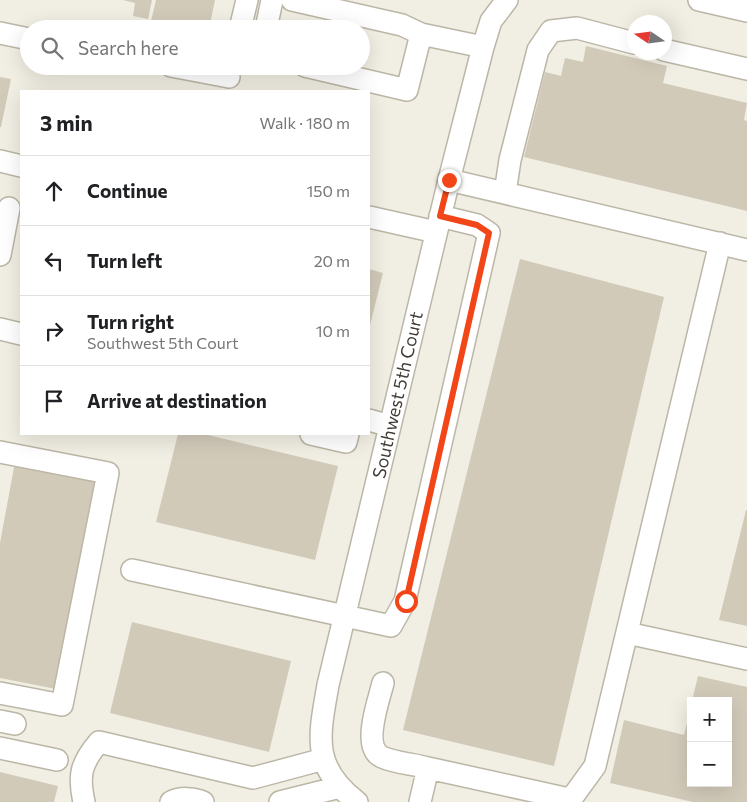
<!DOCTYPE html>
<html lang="en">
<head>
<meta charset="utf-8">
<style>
	body { margin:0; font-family:Commissioner,sans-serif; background:#f6f6f6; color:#202124 }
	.controls { position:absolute; right:15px; bottom:15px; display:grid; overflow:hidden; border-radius:0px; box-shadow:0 5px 20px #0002 }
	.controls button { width:45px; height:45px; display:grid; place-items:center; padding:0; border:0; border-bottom:1px solid #e0e0e0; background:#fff; color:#202124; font:25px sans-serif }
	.compass { position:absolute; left:627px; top:15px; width:45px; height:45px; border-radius:50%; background:#fff; box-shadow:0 5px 20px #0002; rotate:283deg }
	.stop { position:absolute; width:15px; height:15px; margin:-11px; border:4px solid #f34618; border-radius:50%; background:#fff }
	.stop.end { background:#f34618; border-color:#fff; box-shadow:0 1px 5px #0008 }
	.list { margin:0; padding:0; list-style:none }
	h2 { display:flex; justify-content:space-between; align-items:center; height:65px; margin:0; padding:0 20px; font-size:21px }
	h2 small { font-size:16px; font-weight:400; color:#757577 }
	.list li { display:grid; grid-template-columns:32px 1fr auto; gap:15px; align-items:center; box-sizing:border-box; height:70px; padding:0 20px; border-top:1px solid #e0e0e0 }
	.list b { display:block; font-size:19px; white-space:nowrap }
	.list p { margin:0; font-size:16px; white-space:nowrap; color:#757577 }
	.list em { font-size:16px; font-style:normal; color:#757577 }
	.icon { flex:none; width:28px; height:28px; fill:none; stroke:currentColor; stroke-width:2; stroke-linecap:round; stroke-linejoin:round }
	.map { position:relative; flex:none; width:747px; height:802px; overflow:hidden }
	.search { position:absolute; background:#fff; box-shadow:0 5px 20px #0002; left:20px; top:20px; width:350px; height:55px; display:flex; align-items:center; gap:12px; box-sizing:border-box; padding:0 18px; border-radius:28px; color:#757577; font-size:19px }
	.panel { position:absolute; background:#fff; box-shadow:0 5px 20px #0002; left:20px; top:90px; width:350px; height:345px; border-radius:0px }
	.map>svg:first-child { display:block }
	.building { fill:#d2cab9 }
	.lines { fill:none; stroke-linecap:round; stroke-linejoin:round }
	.minor-casing { stroke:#bcb6a6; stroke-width:24 }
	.minor { stroke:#fff; stroke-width:21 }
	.route { stroke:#f34618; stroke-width:6 }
	.labels { text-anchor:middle; stroke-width:4; stroke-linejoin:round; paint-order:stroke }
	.street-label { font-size:18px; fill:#423d34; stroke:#fff }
</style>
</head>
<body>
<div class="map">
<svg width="747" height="802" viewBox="0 0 747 802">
	<rect width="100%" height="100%" fill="#f1eee3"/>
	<path class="building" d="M 123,0 L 152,0 L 148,19 L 133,16 L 135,3 Z
		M 156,0 L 215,0 L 209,29 L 186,29 L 151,21 Z
		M 586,46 L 667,66 L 663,83 L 747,103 L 744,120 L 747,121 L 747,211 L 524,157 L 545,72 L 561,76 L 565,58 L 583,62 Z
		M 0,77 L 11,79 L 1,127 L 0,127 Z
		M 520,259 L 664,297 L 554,766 L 403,730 Z
		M 369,269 L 383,273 L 369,329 Z
		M 178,434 L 204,434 L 338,466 L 315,560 L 156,522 Z
		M 15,462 L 96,477 L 56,689 L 0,678 L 0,543 Z
		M 746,510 L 747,510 L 747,626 L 719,620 Z
		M 132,622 L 291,661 L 269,752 L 110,713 Z
		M 698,676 L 747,687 L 747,802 L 693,802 L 610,783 L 624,720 L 684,735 L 690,711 L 691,783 L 728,783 L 728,701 L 692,701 Z
		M 0,772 L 58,786 L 54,802 L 0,802 Z"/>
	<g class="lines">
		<g class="minor-casing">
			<path id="minor" d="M 292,0 L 402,25 L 421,34 L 483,47
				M 699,0 L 747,11
				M 240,29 L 247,0
				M 266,29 L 272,0
				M 0,33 L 29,39
				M 664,50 L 747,69
				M 171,66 L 229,77
				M 305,66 L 407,90 L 421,34
				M 0,161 L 21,166
				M 449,180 L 747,250
				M 505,193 L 510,160 L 538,50 L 551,31 L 577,28 L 634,43
				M 369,217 L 436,232
				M 0,255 L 9,208
				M 0,329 L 21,334
				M 369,420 L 390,426
				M 311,434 L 346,442 L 348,434
				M 0,452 L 108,473 L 62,705 L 0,693
				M 132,570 L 391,626 L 405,601 L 489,233 L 477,225 L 440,216
				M 627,633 L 747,659
				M 383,683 C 379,700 361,747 382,757 C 395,763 414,764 428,768
				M 0,721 L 15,724
				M 0,748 L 57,760
				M 84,802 C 78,775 81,763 99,742 L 253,778 L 324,759
				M 171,802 C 180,797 194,798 203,802
				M 280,802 L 340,787
				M 357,802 C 311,767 319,736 328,685 L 449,180 L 483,47 L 491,21 L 507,0
				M 420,802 L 428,768 L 569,799
				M 569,802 L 595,766 L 720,243"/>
		</g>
		<use href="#minor" class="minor"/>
	</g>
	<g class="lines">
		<path class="route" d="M 406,601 L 489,233 L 477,225 L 440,216 L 449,180"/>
	</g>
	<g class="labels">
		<g class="street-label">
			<text transform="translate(398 395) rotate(-77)" y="6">Southwest 5th Court</text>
		</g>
	</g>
</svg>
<div class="controls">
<button>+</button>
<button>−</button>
</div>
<svg class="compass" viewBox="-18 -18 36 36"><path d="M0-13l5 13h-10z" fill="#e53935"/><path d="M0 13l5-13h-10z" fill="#757577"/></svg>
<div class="stop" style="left:406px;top:601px"></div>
<div class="stop end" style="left:449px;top:180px"></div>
<div class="search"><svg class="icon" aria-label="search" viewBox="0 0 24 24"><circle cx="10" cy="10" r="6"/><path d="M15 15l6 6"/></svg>Search here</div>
<section class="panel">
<h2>3 min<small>Walk · 180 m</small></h2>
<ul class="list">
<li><svg class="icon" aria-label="ahead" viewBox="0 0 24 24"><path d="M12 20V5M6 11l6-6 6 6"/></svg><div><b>Continue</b></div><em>150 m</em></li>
<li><svg class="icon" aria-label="left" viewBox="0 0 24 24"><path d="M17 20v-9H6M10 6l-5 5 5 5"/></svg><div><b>Turn left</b></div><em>20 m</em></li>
<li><svg class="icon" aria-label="right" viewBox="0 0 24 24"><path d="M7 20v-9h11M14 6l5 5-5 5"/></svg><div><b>Turn right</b><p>Southwest 5th Court</p></div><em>10 m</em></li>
<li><svg class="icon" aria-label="arrive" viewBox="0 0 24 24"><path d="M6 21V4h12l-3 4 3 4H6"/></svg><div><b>Arrive at destination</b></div></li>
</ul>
</section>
</div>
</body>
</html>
